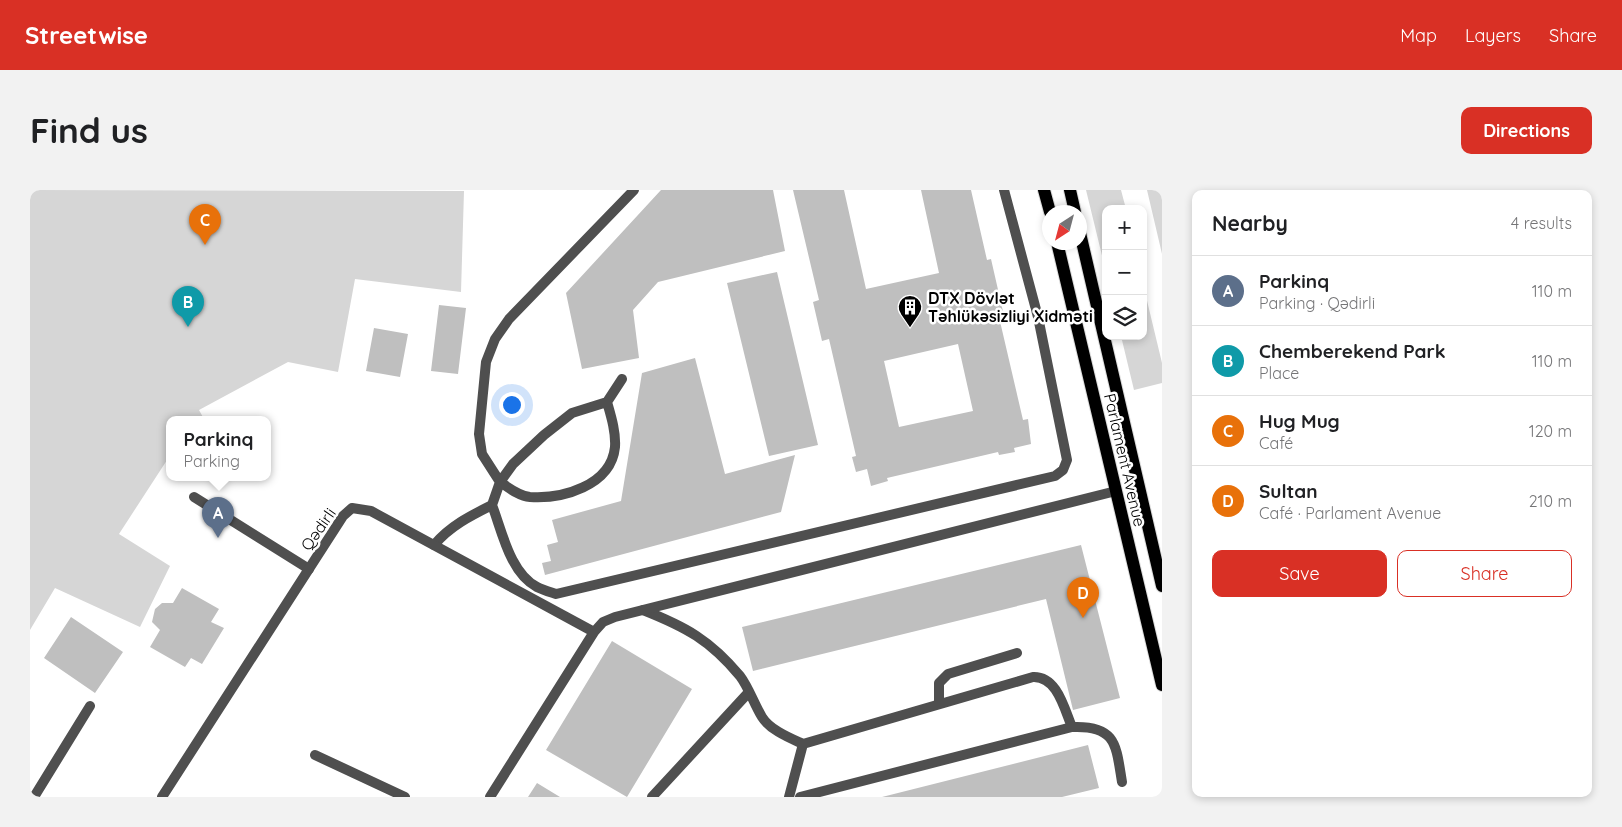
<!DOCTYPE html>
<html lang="en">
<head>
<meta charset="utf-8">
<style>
	body { margin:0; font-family:Quicksand,sans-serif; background:#f2f2f2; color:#202124 }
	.controls { position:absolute; right:15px; top:15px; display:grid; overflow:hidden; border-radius:10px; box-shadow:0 2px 8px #0003 }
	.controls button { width:45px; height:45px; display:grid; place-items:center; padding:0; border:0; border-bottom:1px solid #e0e0e0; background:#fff; color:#202124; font:25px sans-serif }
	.compass { position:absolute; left:1012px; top:15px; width:45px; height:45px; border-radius:50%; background:#fff; box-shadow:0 2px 8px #0003; rotate:216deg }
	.you { position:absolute; left:481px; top:214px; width:18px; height:18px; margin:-12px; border:4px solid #fff; border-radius:50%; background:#1a73e8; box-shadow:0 0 0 8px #1a73e833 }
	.badge { display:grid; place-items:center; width:32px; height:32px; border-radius:50%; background:#d93025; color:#fff; font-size:16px; font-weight:700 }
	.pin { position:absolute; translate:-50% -41px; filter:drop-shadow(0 1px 2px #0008) }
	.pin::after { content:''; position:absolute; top:26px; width:18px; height:15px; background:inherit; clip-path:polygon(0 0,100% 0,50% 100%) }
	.popup { position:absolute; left:136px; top:226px; width:105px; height:65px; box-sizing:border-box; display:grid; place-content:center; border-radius:10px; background:#fff; filter:drop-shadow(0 1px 4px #0005); font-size:16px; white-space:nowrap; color:#757577 }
	.popup b { font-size:19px; color:#202124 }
	.popup::after { content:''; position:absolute; left:50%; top:100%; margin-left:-10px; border:10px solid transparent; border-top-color:#fff }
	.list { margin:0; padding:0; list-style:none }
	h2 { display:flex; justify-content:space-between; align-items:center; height:65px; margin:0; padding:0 20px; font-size:21px }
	h2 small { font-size:16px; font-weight:400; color:#757577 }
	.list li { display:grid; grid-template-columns:32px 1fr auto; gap:15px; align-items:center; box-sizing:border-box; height:70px; padding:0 20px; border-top:1px solid #e0e0e0 }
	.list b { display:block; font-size:19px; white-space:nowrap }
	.list p { margin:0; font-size:16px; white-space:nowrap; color:#757577 }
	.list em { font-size:16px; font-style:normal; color:#757577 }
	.actions { display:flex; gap:10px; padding:15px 20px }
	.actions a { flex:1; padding:11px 0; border:1px solid #d93025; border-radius:10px; text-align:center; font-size:18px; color:#d93025 }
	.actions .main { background:#d93025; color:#fff }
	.icon { flex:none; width:28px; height:28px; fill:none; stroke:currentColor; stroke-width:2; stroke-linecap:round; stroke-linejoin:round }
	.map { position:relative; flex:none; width:1132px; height:607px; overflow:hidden; border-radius:10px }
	header { display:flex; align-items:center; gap:30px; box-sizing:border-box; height:70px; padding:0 25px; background:#d93025; color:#fff }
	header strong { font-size:24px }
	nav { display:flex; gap:28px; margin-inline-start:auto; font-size:18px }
	.intro { display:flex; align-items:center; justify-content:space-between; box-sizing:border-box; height:120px; padding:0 30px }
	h1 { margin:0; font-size:35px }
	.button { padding:12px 22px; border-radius:10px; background:#d93025; color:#fff; font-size:18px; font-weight:700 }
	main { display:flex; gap:30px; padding:0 30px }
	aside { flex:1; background:#fff; border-radius:10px; box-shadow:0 2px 8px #0003 }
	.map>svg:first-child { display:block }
	.green { fill:#d6d6d6 }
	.building { fill:#bfbfbf; fill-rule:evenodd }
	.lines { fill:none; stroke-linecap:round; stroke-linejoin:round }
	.primary-casing { stroke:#dbdbdb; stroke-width:14 }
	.service { stroke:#4f4f4f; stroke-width:10 }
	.minor { stroke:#4f4f4f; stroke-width:10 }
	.primary { stroke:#000; stroke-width:12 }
	.labels { text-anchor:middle; stroke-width:5; stroke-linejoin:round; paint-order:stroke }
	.poi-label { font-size:16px; font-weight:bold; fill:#000; stroke:#fff; text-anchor:start }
	.street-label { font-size:16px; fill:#000; stroke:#fff }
</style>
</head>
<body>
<header>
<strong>Streetwise</strong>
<nav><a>Map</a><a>Layers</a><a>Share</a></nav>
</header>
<div class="intro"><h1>Find us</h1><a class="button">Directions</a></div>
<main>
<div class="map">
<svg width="1132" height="607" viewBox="0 0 1132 607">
	<rect width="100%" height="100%" fill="#fff"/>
	<path class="green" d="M 0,0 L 434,1 L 431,102 L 325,89 L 308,182 L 258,172 L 169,220 L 174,229 L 139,229 L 139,267 L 89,344 L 140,376 L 110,437 L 25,398 L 0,440 Z
		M 1056,0 L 1091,0 L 1096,19 L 1076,19 L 1076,82 Z
		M 1117,0 L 1132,0 L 1132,64 Z
		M 1113,94 L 1132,173 L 1132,193 L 1104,200 L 1091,146 L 1113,146 Z"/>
	<path class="building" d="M 631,0 L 743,0 L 755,61 L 628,92 L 603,120 L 609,168 L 552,179 L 536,103 Z
		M 763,0 L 814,0 L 836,99 L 909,83 L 891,0 L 941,0 L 957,70 L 961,69 L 974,126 L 969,127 L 993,230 L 998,229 L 1001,254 L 984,258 L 985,262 L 969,265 L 968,262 L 857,288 L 858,291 L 841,296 L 837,279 L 826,282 L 822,267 L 826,266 L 799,149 L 792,151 L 783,112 L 789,110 ZM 928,154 L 943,221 L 869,237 L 854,171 Z
		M 747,82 L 788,255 L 739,266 L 697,93 Z
		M 409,115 L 436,118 L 428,184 L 401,181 Z
		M 344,138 L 378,144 L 370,187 L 336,181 Z
		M 665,168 L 695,284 L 765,265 L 751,322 L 515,385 L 512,373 L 521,371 L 517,355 L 528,352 L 522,330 L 591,311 L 612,183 Z
		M 1051,355 L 1090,508 L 1043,520 L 1016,409 L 723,481 L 712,437 Z
		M 152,398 L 189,419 L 181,432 L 194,438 L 172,474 L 161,468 L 155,477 L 120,457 L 130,440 L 122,432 L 125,419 L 132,413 L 143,413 Z
		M 41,427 L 93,462 L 65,503 L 14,468 Z
		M 582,451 L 662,499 L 597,607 L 516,560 Z
		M 1058,555 L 1069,598 L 1032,607 L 852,607 Z
		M 507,593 L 530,607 L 498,607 Z"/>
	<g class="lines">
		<g class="primary-casing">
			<path id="primary" d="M 1014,0 L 1020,22
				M 1040,0 L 1045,22
				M 1050,43 L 1132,396
				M 1027,52 L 1132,495"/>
		</g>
		<path class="service" d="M 592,189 L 577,212 L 542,223 L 514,245 L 483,274 L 470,292 L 452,264 L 449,244 L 456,172 L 465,149 L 479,129 L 604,0
			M 164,307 L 279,379
			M 462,315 C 472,341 480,383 507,397 C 513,400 520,402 526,404 L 1025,286 L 1033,280 L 1037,270 L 1008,127 L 974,0
			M 404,355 C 420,336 440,326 462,315 L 470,292 C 479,298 489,306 500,307 C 532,309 581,296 585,257 C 586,242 581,226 577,212
			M 613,420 C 656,437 680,450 710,486 C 719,498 724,514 732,527 C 740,540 760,548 773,554 L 759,607
			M 909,514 L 909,493 L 918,484 L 987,463
			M 773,554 L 1003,487 C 1027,486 1034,518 1042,537 C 1087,535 1086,556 1092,592
			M 285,565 L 375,607
			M 4,607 L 60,516
			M 622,607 L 719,502
			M 770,607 L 1042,537"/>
		<path class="minor" d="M 132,607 L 313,326 L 322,318 L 341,321 L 564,442
			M 460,607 L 564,442 L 573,432 L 585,427 L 1086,301"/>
		<use href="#primary" class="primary"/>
	</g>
	<defs>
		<g id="building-pin" transform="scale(1.25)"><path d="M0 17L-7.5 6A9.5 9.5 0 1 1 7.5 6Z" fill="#000" stroke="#fff"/><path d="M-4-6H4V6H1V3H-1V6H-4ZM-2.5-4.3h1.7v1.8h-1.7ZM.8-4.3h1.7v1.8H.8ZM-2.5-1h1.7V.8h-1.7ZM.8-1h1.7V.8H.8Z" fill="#fff"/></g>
	</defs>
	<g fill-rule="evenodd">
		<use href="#building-pin" x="880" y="117"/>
	</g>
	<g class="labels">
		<g class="poi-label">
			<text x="898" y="114">DTX Dövlət<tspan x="898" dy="18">Təhlükəsizliyi Xidməti</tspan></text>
		</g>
		<g class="street-label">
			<text transform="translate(1095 270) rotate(77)" y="6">Parlament Avenue</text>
			<text transform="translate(288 339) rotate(-55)" y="6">Qədirli</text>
		</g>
	</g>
</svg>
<div class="controls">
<button>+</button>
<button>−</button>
<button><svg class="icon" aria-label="layers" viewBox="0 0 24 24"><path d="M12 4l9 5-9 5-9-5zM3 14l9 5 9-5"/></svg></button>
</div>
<svg class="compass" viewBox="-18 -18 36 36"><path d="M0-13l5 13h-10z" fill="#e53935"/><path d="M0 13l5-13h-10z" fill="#757577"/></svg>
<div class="you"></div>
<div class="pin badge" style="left:188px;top:348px;background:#5c6f8a">A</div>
<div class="popup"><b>Parkinq</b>Parking</div>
<div class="pin badge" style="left:158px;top:137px;background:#0f9aa8">B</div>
<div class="pin badge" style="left:175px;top:55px;background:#e8710a">C</div>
<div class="pin badge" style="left:1053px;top:428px;background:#e8710a">D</div>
</div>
<aside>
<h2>Nearby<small>4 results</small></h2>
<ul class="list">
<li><span class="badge" style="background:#5c6f8a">A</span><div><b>Parkinq</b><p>Parking · Qədirli</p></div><em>110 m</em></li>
<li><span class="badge" style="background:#0f9aa8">B</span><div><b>Chemberekend Park</b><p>Place</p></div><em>110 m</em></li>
<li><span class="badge" style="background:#e8710a">C</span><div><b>Hug Mug</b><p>Café</p></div><em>120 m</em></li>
<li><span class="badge" style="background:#e8710a">D</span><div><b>Sultan</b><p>Café · Parlament Avenue</p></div><em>210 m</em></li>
</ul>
<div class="actions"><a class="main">Save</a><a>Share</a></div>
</aside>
</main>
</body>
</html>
